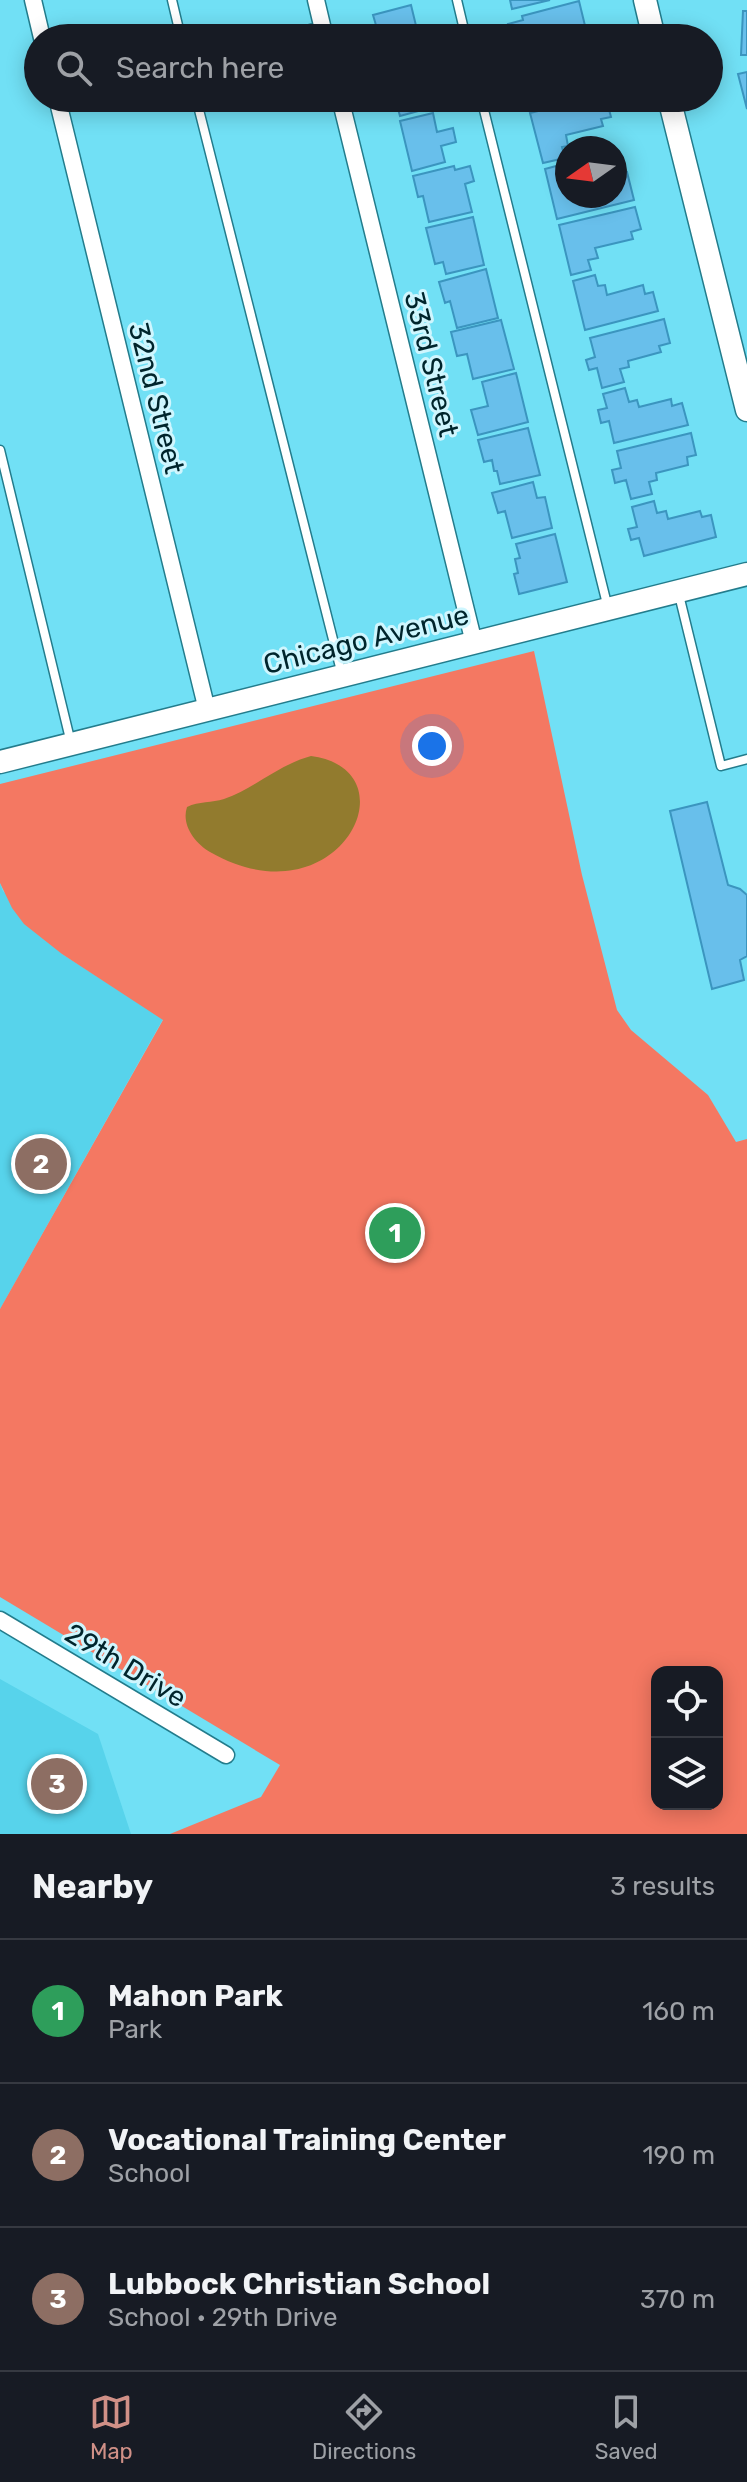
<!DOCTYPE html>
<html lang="en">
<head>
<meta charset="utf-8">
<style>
	body { margin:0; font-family:Rubik,sans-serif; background:#20242c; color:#f1f3f6 }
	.controls { position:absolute; right:24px; bottom:24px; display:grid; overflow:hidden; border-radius:16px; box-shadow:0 4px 20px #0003 }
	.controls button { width:72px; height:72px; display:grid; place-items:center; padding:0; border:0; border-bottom:2px solid #363941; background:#171b24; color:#f1f3f6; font:40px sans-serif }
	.compass { position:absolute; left:555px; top:136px; width:72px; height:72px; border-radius:50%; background:#171b24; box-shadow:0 4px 20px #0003; rotate:256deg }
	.you { position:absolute; left:432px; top:746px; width:28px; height:28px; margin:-20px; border:6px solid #fff; border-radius:50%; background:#1a73e8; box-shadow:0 0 0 12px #1a73e833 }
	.badge { display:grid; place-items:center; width:52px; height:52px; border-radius:50%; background:#d09087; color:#fff; font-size:26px; font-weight:700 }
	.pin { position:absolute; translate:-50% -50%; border:4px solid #fff; box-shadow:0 2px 8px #0006 }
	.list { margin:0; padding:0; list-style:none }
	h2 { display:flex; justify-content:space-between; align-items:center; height:104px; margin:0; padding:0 32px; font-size:34px }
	h2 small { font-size:26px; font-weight:400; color:#9ea1a6 }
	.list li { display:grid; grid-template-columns:52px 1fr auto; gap:24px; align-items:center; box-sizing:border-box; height:144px; padding:0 32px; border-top:2px solid #363941 }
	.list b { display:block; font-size:30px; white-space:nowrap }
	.list p { margin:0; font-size:26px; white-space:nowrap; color:#9ea1a6 }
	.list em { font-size:26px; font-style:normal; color:#9ea1a6 }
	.icon { flex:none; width:44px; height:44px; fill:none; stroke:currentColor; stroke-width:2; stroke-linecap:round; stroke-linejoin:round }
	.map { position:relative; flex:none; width:747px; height:1834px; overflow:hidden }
	.search { position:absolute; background:#171b24; box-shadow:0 4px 20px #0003; left:24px; right:24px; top:24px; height:88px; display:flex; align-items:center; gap:20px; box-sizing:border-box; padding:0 28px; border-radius:44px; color:#9ea1a6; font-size:30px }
	.sheet { height:536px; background:#171b24 }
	nav { display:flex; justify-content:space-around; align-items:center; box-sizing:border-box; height:112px; border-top:2px solid #363941; background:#171b24; font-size:22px; color:#9ea1a6 }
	nav a { display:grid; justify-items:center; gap:4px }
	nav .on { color:#d09087 }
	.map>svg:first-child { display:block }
	.built { fill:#57d3eb }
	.green { fill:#f47862; fill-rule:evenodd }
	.water { fill:#927b2e }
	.building { fill:#68bfeb; stroke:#3b95bf; stroke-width:2 }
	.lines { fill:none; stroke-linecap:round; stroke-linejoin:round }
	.lane-casing { stroke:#237c8c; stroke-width:11 }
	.street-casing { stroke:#237c8c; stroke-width:19 }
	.secondary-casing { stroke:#237c8c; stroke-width:25 }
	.lane { stroke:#fff; stroke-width:8 }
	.street { stroke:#fff; stroke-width:16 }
	.secondary { stroke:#fff; stroke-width:22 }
	.labels { text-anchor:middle; stroke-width:6; stroke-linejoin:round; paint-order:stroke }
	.street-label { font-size:28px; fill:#00252c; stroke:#cff6fe }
</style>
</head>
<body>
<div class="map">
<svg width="747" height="1834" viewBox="0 0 747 1834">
	<rect width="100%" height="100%" fill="#71e0f5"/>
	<path class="built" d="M 0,883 L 3,891 L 62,954 L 163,1019 L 0,1309 Z
		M 0,1679 L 98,1734 L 131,1834 L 0,1834 Z"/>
	<path class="green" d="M 534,651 L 582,875 L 617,1010 L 631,1030 L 708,1095 L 736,1142 L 747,1139 L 747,1834 L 170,1834 L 261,1797 L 280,1765 L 0,1597 L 0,1309 L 163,1020 L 62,954 L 24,924 L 12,908 L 0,883 L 0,784 ZM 657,1672 L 717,1672 L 717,1804 L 657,1804 Z"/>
	<path class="water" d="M 311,756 C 416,770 338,925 210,852 C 195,843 181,825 187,807 C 199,801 212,803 224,799 C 255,788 278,765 311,756 Z"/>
	<path class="building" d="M 510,0 L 550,0 L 512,9 Z
		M 579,1 L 588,38 L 512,38 L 508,24 L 523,20 L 522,16 Z
		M 411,5 L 419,38 L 384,38 L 382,31 L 378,32 L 373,15 Z
		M 743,11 L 747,11 L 747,55 L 741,55 Z
		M 747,72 L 747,109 L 738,74 Z
		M 395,98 L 443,98 L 444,104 L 400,116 Z
		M 591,98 L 606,98 L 611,117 L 601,119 L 603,126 L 566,135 L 568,146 L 562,147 L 565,158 L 543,163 L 530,113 Z
		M 433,113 L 437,132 L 453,128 L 456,142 L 441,146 L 445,162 L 412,171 L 400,121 Z
		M 567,163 L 567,196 L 615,196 L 615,175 L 627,172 L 634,200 L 557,219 L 545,169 Z
		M 454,166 L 455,170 L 470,166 L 474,181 L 465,184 L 472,212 L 429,222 L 423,196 L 418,197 L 413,176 Z
		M 635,207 L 641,229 L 631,232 L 633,239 L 595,248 L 598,258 L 588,260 L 591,270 L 571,275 L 559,225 Z
		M 473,217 L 484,265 L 446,274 L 443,262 L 435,264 L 426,228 Z
		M 486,269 L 498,318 L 457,328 L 450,301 L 445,303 L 439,282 Z
		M 595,275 L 598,286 L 605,285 L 607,295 L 643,285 L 645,294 L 653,292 L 658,311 L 585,330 L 573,281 Z
		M 664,319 L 670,343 L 659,346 L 661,352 L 628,361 L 629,367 L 620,369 L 624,382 L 602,388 L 597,368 L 589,370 L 586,360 L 595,357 L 590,338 Z
		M 501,320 L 514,369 L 473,379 L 467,354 L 457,356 L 451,332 Z
		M 516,373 L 528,422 L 478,435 L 471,410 L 488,406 L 482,382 Z
		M 625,388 L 629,402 L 637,400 L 639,407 L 671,399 L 672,406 L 682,403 L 688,425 L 614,443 L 609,421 L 601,423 L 598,410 L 607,408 L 603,394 Z
		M 528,428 L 540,475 L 500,484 L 497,471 L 494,471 L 492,460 L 484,462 L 478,440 Z
		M 691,433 L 696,455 L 687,457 L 688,465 L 656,473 L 657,480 L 649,482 L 652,494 L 631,499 L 626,480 L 615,483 L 612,470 L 621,468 L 617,451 Z
		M 533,482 L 537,498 L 545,497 L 552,528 L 512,538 L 505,511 L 498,513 L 492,493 Z
		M 654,501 L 657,513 L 666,511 L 668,519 L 700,511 L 702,517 L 711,515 L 716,537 L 644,556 L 639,538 L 631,540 L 628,529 L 637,527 L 632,507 Z
		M 555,534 L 567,582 L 519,594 L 514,574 L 518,573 L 515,559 L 520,558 L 516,544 Z
		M 707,802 L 728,885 L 740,889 L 747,895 L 747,956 L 740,960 L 744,980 L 712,989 L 670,811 Z"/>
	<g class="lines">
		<g class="lane-casing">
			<path id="lane" d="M 172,0 L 181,38
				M 457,0 L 466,38
				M 196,98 L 342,675
				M 481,98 L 608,608
				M 0,450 L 71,743
				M 679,595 L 721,766 L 747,759"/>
		</g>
		<g class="street-casing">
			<path id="street" d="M 33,0 L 42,38
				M 316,0 L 325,38
				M 291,38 L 323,30
				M 57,98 L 207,710
				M 340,98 L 474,643
				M 0,1620 L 226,1755"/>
		</g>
		<g class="secondary-casing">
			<path id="secondary" d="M 645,0 L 654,38
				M 669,98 L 747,410
				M 0,762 L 747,574"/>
		</g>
		<use href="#lane" class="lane"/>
		<use href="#street" class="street"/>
		<use href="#secondary" class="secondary"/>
	</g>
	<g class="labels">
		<g class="street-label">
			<text transform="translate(432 364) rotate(76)" y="10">33rd Street</text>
			<text transform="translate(157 398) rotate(76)" y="10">32nd Street</text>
			<text transform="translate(366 639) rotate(-14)" y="10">Chicago Avenue</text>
			<text transform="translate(126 1665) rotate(31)" y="10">29th Drive</text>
		</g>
	</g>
</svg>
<div class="controls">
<button><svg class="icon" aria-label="locate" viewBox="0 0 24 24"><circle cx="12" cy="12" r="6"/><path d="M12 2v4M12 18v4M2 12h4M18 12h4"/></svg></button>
<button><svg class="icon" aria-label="layers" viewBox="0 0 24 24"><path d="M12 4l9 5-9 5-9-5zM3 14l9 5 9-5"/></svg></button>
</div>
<svg class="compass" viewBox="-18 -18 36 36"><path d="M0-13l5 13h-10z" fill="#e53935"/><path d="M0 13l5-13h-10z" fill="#9ea1a6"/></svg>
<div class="you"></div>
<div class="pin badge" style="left:395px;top:1233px;background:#2e9e5b">1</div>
<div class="pin badge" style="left:41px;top:1164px;background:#8d6e63">2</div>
<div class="pin badge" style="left:57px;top:1784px;background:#8d6e63">3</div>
<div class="search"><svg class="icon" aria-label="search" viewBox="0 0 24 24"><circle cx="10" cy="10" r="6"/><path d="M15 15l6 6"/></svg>Search here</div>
</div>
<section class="sheet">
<h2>Nearby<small>3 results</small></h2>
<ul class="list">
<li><span class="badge" style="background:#2e9e5b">1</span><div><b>Mahon Park</b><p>Park</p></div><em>160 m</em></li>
<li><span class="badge" style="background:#8d6e63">2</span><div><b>Vocational Training Center</b><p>School</p></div><em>190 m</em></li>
<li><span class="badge" style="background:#8d6e63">3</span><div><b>Lubbock Christian School</b><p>School · 29th Drive</p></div><em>370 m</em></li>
</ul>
</section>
<nav>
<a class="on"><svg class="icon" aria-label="map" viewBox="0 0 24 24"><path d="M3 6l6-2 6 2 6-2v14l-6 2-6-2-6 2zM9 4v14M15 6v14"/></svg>Map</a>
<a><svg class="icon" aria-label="directions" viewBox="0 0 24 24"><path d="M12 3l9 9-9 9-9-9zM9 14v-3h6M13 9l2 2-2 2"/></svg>Directions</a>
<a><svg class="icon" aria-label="saved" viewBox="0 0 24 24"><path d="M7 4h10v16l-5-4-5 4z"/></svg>Saved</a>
</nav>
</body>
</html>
